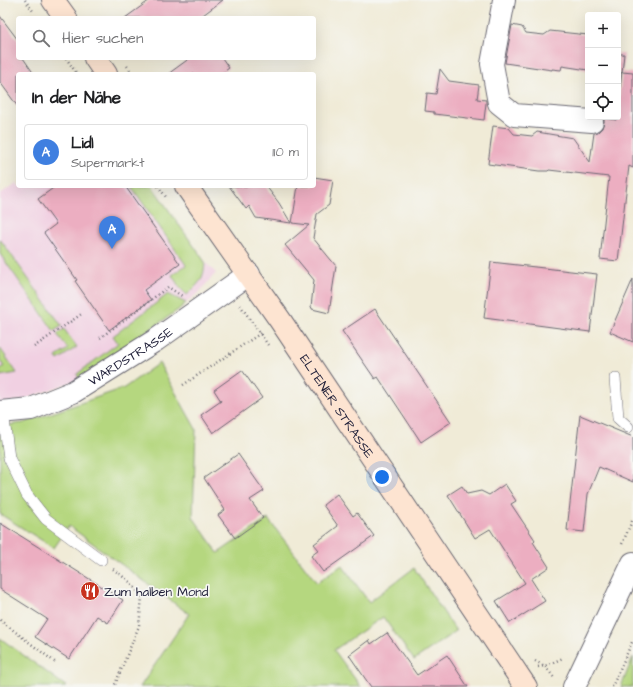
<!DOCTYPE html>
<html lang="de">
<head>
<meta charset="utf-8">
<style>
	body { margin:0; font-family:"Architects Daughter",sans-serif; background:#f2f2f2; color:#202124 }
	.controls { position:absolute; right:12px; top:12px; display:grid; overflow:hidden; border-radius:4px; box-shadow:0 4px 16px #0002 }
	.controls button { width:36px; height:36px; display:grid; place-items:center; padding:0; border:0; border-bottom:1px solid #e0e0e0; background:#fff; color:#202124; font:20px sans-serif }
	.you { position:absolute; left:382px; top:477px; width:14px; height:14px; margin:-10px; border:3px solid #fff; border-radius:50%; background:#1a73e8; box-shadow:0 0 0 6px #1a73e833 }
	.badge { display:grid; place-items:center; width:26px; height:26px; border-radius:50%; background:#c8321e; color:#fff; font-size:13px; font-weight:700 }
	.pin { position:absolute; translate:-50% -33px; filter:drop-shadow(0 1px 2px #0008) }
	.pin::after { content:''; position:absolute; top:21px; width:14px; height:12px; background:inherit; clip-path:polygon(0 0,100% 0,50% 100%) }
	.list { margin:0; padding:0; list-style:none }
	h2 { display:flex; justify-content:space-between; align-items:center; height:52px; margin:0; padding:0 16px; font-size:17px }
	h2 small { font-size:13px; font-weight:400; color:#757577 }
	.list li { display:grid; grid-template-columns:26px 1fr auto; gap:12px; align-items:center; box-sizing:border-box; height:56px; margin:0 8px 8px; padding:0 8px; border:1px solid #e0e0e0; border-radius:4px }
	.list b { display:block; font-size:15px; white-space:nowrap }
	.list p { margin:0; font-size:13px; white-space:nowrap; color:#757577 }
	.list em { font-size:13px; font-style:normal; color:#757577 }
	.icon { flex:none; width:22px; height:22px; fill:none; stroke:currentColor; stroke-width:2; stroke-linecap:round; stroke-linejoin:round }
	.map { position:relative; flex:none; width:633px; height:687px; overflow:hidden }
	.search { position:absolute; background:#fff; box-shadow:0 4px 16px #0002; left:16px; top:16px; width:300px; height:44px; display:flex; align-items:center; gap:10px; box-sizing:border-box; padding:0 14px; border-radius:4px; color:#757577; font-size:15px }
	.panel { position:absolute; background:#fff; box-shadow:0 4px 16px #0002; left:16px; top:72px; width:300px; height:116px; border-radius:4px }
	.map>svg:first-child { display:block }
	.built { fill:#f1d0e2 }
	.green { fill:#b5d77f; stroke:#6c7c5d }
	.building { fill:#ecaec1 }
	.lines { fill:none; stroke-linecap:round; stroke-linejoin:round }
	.service-casing { stroke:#6a6872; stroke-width:12 }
	.minor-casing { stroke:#6a6872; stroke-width:24 }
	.tertiary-casing { stroke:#6a6872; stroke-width:24 }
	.secondary-casing { stroke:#6a6872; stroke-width:24 }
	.path { stroke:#6a6872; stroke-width:2.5; stroke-dasharray:1 3; stroke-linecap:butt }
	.service { stroke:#fff; stroke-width:11 }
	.minor { stroke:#fff; stroke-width:22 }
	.tertiary { stroke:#fff; stroke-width:22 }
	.secondary { stroke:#fde4d1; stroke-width:22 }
	.labels { text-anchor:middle; stroke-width:3.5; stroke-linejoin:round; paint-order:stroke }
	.street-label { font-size:13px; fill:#22223b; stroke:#f6f6f2 }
	.poi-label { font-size:13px; fill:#22223b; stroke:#f6f6f2; text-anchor:start }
</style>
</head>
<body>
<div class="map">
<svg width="633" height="687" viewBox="0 0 633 687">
	<rect width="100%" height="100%" fill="#f6f6f2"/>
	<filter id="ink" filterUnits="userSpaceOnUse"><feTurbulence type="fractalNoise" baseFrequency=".025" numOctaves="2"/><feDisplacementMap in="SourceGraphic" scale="8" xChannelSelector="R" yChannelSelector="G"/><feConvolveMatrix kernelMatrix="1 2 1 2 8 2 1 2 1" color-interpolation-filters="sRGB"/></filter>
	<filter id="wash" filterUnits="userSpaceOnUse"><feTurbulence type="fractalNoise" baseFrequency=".012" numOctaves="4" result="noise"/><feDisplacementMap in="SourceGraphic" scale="16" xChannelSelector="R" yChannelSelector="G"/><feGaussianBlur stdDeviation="0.9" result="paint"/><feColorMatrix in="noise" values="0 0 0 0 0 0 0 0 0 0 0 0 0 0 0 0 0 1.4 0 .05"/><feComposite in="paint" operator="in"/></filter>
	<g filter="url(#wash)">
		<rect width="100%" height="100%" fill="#f0ebd7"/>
		<path class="built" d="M 18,182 L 18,186 L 152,186 L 205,262 L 216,273 L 199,292 L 178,310 L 79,379 L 23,400 L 0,404 L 0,194 Z"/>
		<path class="green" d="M 131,186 L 152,186 L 205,262 C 204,280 199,283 187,295 L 180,288 L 172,275 L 186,265 Z
			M 0,239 L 62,326 L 54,331 L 0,254 Z
			M 168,294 L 186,303 L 178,310 L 79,379 L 77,374 L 118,343 L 113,336 Z
			M 64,329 L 77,347 L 58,360 L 56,357 L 68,349 L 57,334 Z
			M 0,348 L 17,373 L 0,376 L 0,369 L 4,366 L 0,361 Z
			M 159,363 L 196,429 L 193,517 L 218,553 L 268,519 L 317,583 L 342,565 L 369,602 L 414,568 L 456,631 L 414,660 L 383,617 L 334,650 L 361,687 L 140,687 L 189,614 L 69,526 L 54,548 L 0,514 L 0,426 L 23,423 L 124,388 Z
			M 0,638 L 67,687 L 0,687 Z
			M 633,657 L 633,687 L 621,687 Z"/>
		<g id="blocks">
			<path class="building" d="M 150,0 L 223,0 L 199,18 L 125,18 Z
				M 0,16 L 18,40 L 18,58 L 23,58 L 34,74 L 18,74 L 18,107 L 0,82 Z
				M 512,25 L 522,27 L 526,33 L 544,35 L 550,31 L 588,35 L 588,70 L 562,66 L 561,70 L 552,69 L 552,70 L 505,63 Z
				M 618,54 L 624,54 L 622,73 L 618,73 Z
				M 190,58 L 222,58 L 229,68 L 221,74 L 168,74 Z
				M 440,69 L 449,81 L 479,85 L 477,99 L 486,100 L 486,103 L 484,120 L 434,114 L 434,112 L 425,111 L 427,93 L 436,94 Z
				M 622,72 L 633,73 L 633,168 L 629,166 L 618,261 L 600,259 L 609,177 L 549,170 L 548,171 L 539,171 L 488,164 L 493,126 L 509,128 L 514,134 L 532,136 L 537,132 L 573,138 L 590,162 L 594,133 L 598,132 L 602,128 L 604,122 L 604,118 L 616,120 L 617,117 L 618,117 L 618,105 Z
				M 314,177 L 333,180 L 329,205 L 317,214 L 313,238 L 336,266 L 329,313 L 312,309 L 312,308 L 311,307 L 314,280 L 285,245 L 309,225 L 292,223 L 298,186 L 314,186 Z
				M 56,186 L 125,186 L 180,264 L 144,290 L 151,300 L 109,330 L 75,281 L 77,280 L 44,233 L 56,224 L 38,199 Z
				M 229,186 L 266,186 L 279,203 L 291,223 L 256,218 L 249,206 L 246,209 Z
				M 491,262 L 597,274 L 590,332 L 484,318 Z
				M 633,279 L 633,342 L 610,332 Z
				M 375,309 L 451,422 L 421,442 L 378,377 L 375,379 L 342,331 Z
				M 242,370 L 262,398 L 213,433 L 201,415 L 221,401 L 214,390 Z
				M 580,415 L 633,437 L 633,482 L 599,467 L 588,494 L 584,532 L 567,530 Z
				M 238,454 L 264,491 L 250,500 L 263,518 L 235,538 L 218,515 L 225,510 L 204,478 Z
				M 505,484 L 516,501 L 511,504 L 535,540 L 533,542 L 549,567 L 531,579 L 545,601 L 510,623 L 496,601 L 525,583 L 490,529 L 475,538 L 448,495 L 462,486 L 467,494 L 481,491 L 489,495 Z
				M 337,494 L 353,516 L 357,513 L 374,536 L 323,572 L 311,556 L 319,550 L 314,544 L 338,526 L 323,505 Z
				M 0,523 L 123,600 L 108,623 L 97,616 L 69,659 L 35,637 L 47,619 L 0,589 Z
				M 387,633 L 417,675 L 447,655 L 468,687 L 371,687 L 349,655 L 369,640 L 371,644 Z"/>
		</g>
	</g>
	<g filter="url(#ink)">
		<use href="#blocks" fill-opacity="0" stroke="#6a6872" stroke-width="1"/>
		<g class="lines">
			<g class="service-casing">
				<path id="service" d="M 615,378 L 618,418 L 628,427
					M 3,412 L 9,458 L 27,495 L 46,519 L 101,560"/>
			</g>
			<g class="minor-casing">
				<g id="minor">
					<path d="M 504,0 L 492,64 L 499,103 L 514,115 L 592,121"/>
					<path id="s1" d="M 0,412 L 31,409 L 73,392 L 156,340 L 249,274"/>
				</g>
			</g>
			<g class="tertiary-casing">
				<path id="tertiary" d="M 574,687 L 633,563"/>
			</g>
			<g class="secondary-casing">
				<g id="secondary">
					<path d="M 53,0 L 66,18"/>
					<path d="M 95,58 L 106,74"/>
					<path id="s2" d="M 186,186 L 280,320 L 526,687"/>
				</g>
			</g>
			<path class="path" d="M 25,0 L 33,11
				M 66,58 L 77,74
				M 127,66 L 133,74
				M 158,186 L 166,197
				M 240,305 L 268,345
				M 100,338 L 168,287 L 182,296
				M 34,347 L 83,313
				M 183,385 L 261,333
				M 622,544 L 633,519
				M 113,569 L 130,582 L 142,597 L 139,626 L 114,687
				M 0,620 L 56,663
				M 535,661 L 545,666 L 555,679
				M 538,667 L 545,666 L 563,658
				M 612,687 L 633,640"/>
			<use href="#service" class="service"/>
			<use href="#minor" class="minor"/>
			<use href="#tertiary" class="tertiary"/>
			<use href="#secondary" class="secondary"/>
		</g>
	</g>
	<defs>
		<g id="restaurant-disc" transform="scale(1)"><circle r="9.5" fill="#c8321e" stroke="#f6f6f2"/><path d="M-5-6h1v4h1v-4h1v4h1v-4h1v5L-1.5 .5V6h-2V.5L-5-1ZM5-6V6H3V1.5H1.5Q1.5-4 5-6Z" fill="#fff"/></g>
	</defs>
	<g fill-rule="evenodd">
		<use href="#restaurant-disc" x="90" y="591"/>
	</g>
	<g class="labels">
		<g class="street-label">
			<text dy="5" stroke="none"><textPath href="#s1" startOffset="144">WARDSTRASSE</textPath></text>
			<text dy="5" stroke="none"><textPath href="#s2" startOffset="267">ELTENER STRASSE</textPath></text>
		</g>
		<g class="poi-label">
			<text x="104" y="596">Zum halben Mond</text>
		</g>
	</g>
</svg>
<div class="controls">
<button>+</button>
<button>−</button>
<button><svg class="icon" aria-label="locate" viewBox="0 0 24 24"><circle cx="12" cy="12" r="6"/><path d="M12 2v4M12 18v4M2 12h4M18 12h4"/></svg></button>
</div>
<div class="you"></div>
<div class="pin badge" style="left:112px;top:249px;background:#3f7fe0">A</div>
<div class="search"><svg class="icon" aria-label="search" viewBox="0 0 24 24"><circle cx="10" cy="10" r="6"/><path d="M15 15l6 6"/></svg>Hier suchen</div>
<section class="panel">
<h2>In der Nähe<small></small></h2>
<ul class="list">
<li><span class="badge" style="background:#3f7fe0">A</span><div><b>Lidl</b><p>Supermarkt</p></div><em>110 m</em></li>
</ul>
</section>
</div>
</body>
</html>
